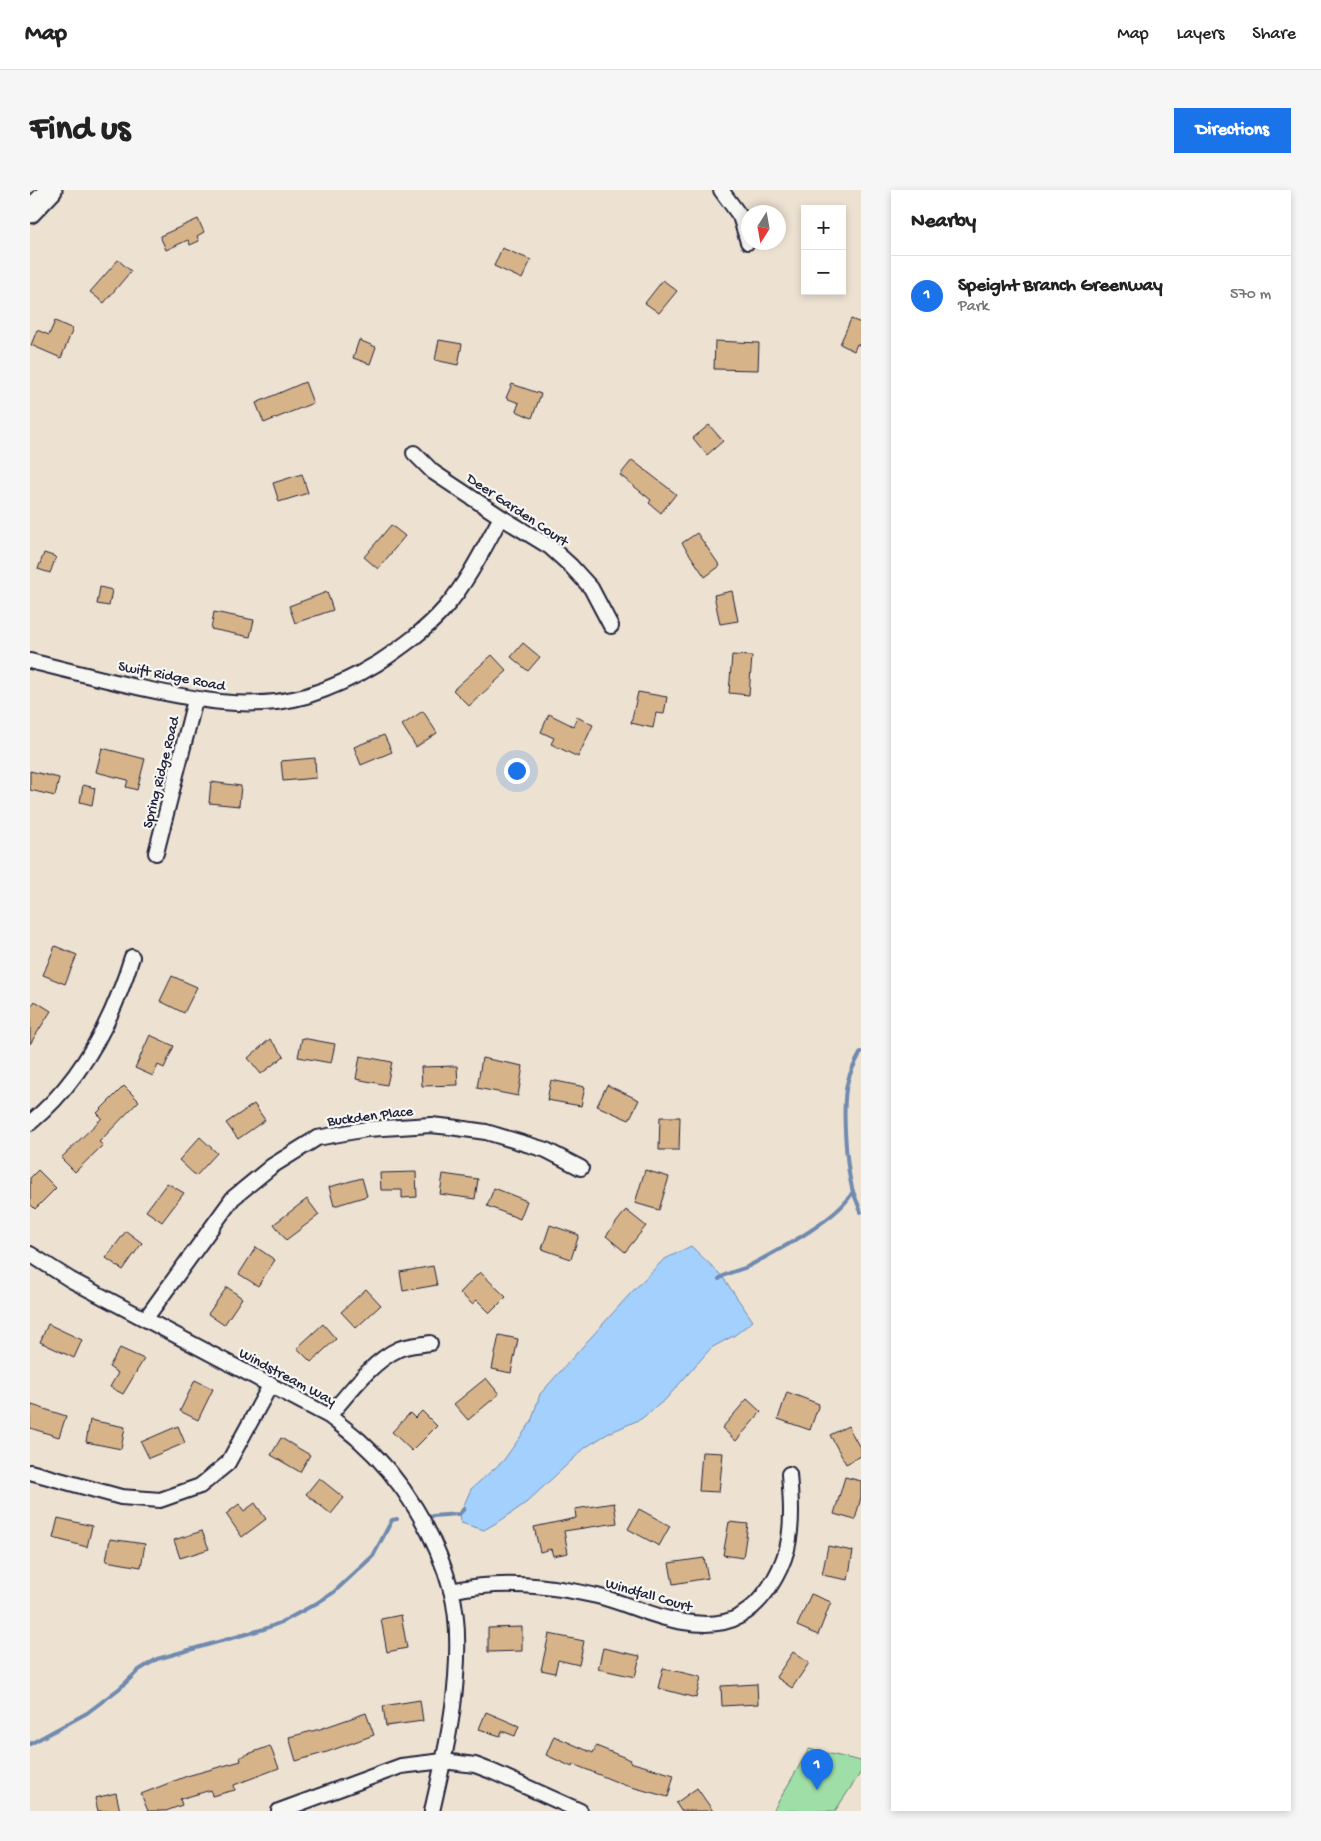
<!DOCTYPE html>
<html lang="en">
<head>
<meta charset="utf-8">
<style>
	body { margin:0; font-family:"Gochi Hand",sans-serif; background:#f6f6f6; color:#222 }
	.controls { position:absolute; right:15px; top:15px; display:grid; overflow:hidden; border-radius:0px; box-shadow:0 2px 8px #0003 }
	.controls button { width:45px; height:45px; display:grid; place-items:center; padding:0; border:0; border-bottom:1px solid #e0e0e0; background:#fff; color:#222; font:25px sans-serif }
	.compass { position:absolute; left:711px; top:15px; width:45px; height:45px; border-radius:50%; background:#fff; box-shadow:0 2px 8px #0003; rotate:191deg }
	.you { position:absolute; left:486px; top:580px; width:18px; height:18px; margin:-12px; border:4px solid #fff; border-radius:50%; background:#1a73e8; box-shadow:0 0 0 8px #1a73e833 }
	.badge { display:grid; place-items:center; width:32px; height:32px; border-radius:50%; background:#1a73e8; color:#fff; font-size:16px; font-weight:700 }
	.pin { position:absolute; translate:-50% -41px; filter:drop-shadow(0 1px 2px #0008) }
	.pin::after { content:''; position:absolute; top:26px; width:18px; height:15px; background:inherit; clip-path:polygon(0 0,100% 0,50% 100%) }
	.list { margin:0; padding:0; list-style:none }
	h2 { display:flex; justify-content:space-between; align-items:center; height:65px; margin:0; padding:0 20px; font-size:21px }
	h2 small { font-size:16px; font-weight:400; color:#767676 }
	.list li { display:grid; grid-template-columns:32px 1fr auto; gap:15px; align-items:center; box-sizing:border-box; height:80px; padding:0 20px; border-top:1px solid #e0e0e0 }
	.list b { display:block; font-size:19px; white-space:nowrap }
	.list p { margin:0; font-size:16px; white-space:nowrap; color:#767676 }
	.list em { font-size:16px; font-style:normal; color:#767676 }
	.map { position:relative; flex:none; width:831px; height:1621px; overflow:hidden; border-radius:0px }
	header { display:flex; align-items:center; gap:30px; box-sizing:border-box; height:70px; padding:0 25px; background:#fff; border-bottom:1px solid #e0e0e0 }
	header strong { font-size:24px }
	nav { display:flex; gap:28px; margin-inline-start:auto; font-size:18px }
	.intro { display:flex; align-items:center; justify-content:space-between; box-sizing:border-box; height:120px; padding:0 30px }
	h1 { margin:0; font-size:35px }
	.button { padding:12px 22px; border-radius:0px; background:#1a73e8; color:#fff; font-size:18px; font-weight:700 }
	main { display:flex; gap:30px; padding:0 30px }
	aside { flex:1; background:#fff; border-radius:0px; box-shadow:0 2px 8px #0003 }
	.map>svg:first-child { display:block }
	.green { fill:#9fdea6; stroke:#608070 }
	.water { fill:#a3d0fd; stroke:#6f8aaf }
	.lines { fill:none; stroke-linecap:round; stroke-linejoin:round }
	.stream { stroke:#6f8aaf; stroke-width:4 }
	.building { fill:#d7b389; stroke:#22223b }
	.minor-casing { stroke:#22223b; stroke-width:18 }
	.primary-casing { stroke:#22223b; stroke-width:25 }
	.minor { stroke:#f6f6f2; stroke-width:14 }
	.primary { stroke:#f6f6f2; stroke-width:21 }
	.labels { text-anchor:middle; stroke-width:4.5; stroke-linejoin:round; paint-order:stroke }
	.street-label { font-size:15px; fill:#22223b; stroke:#f6f6f2 }
</style>
</head>
<body>
<header>
<strong>Map</strong>
<nav><a>Map</a><a>Layers</a><a>Share</a></nav>
</header>
<div class="intro"><h1>Find us</h1><a class="button">Directions</a></div>
<main>
<div class="map">
<svg width="831" height="1621" viewBox="0 0 831 1621">
	<rect width="100%" height="100%" fill="#ede2d2"/>
	<filter id="ink" filterUnits="userSpaceOnUse"><feTurbulence type="fractalNoise" baseFrequency=".02" numOctaves="2"/><feDisplacementMap in="SourceGraphic" scale="10" xChannelSelector="R" yChannelSelector="G"/><feConvolveMatrix kernelMatrix="1 2 1 2 8 2 1 2 1" color-interpolation-filters="sRGB"/></filter>
	<g filter="url(#ink)">
		<path class="green" d="M 779,1559 L 831,1571 L 831,1582 L 805,1621 L 743,1621 Z"/>
		<path class="water" d="M 661,1056 L 692,1086 L 723,1131 L 705,1145 L 681,1158 L 636,1209 L 611,1229 L 579,1243 L 556,1257 L 497,1312 L 473,1329 L 454,1340 L 431,1333 L 430,1324 L 441,1299 L 473,1271 L 501,1232 L 510,1204 L 599,1105 L 633,1070 Z"/>
		<g class="lines">
			<path class="stream" d="M 831,862 C 826,871 821,880 818,890 C 811,913 816,974 822,998 C 824,1005 828,1014 831,1022
				M 689,1089 C 697,1082 708,1081 717,1077 C 745,1062 811,1028 823,1001
				M 402,1326 L 429,1324 L 434,1319
				M 0,1554 L 57,1523 L 90,1498 L 109,1480 L 127,1469 L 234,1439 L 252,1432 L 287,1413 L 304,1402 L 343,1366 L 362,1330 L 367,1329"/>
		</g>
		<path class="building" d="M 168,29 L 174,42 L 167,46 L 169,51 L 160,55 L 158,50 L 136,60 L 130,46 Z
			M 472,58 L 501,70 L 492,89 L 464,76 Z
			M 88,70 L 101,81 L 74,113 L 60,102 Z
			M 633,90 L 647,101 L 629,123 L 615,113 Z
			M 821,129 L 831,133 L 831,156 L 827,154 L 824,161 L 810,154 Z
			M 25,131 L 43,139 L 31,168 L 1,155 L 7,140 L 19,145 Z
			M 329,150 L 346,157 L 340,174 L 323,168 Z
			M 409,150 L 432,154 L 428,175 L 405,170 Z
			M 685,151 L 729,153 L 728,180 L 684,179 Z
			M 275,192 L 283,213 L 234,233 L 226,213 Z
			M 482,194 L 511,204 L 502,228 L 486,221 L 489,213 L 476,208 Z
			M 679,235 L 693,251 L 677,265 L 663,248 Z
			M 602,270 L 646,304 L 631,323 L 619,313 L 621,310 L 590,285 Z
			M 272,284 L 278,303 L 249,312 L 243,293 Z
			M 361,335 L 375,346 L 348,379 L 334,367 Z
			M 667,343 L 690,376 L 675,387 L 652,353 Z
			M 14,363 L 26,367 L 20,383 L 8,379 Z
			M 70,397 L 82,400 L 79,416 L 67,414 Z
			M 702,401 L 708,431 L 690,434 L 684,405 Z
			M 297,402 L 303,420 L 265,433 L 259,416 Z
			M 184,422 L 224,430 L 220,447 L 181,439 Z
			M 493,453 L 510,467 L 498,481 L 481,467 Z
			M 462,465 L 477,481 L 439,516 L 423,500 Z
			M 702,465 L 722,466 L 719,505 L 699,503 Z
			M 608,502 L 637,507 L 634,524 L 626,523 L 623,538 L 601,533 Z
			M 393,521 L 407,543 L 386,557 L 372,535 Z
			M 519,524 L 543,536 L 547,527 L 563,535 L 548,567 L 521,554 L 524,548 L 511,542 Z
			M 354,545 L 362,562 L 331,575 L 324,557 Z
			M 72,558 L 115,569 L 107,600 L 96,597 L 98,590 L 66,582 Z
			M 285,568 L 286,588 L 253,591 L 251,571 Z
			M 0,581 L 29,588 L 25,606 L 0,600 Z
			M 181,592 L 211,596 L 209,616 L 179,613 Z
			M 53,595 L 65,598 L 62,615 L 50,612 Z
			M 25,756 L 47,765 L 35,794 L 13,785 Z
			M 142,786 L 167,797 L 154,823 L 130,811 Z
			M 5,811 L 21,821 L 0,854 L 0,818 Z
			M 120,845 L 144,856 L 134,878 L 128,875 L 123,886 L 105,878 Z
			M 272,848 L 305,854 L 301,873 L 268,867 Z
			M 240,849 L 254,866 L 231,884 L 218,868 Z
			M 330,866 L 362,872 L 357,895 L 326,889 Z
			M 452,868 L 493,876 L 488,906 L 447,898 Z
			M 427,876 L 428,895 L 392,896 L 391,877 Z
			M 521,890 L 555,897 L 551,916 L 517,910 Z
			M 577,895 L 609,910 L 599,930 L 567,916 Z
			M 94,896 L 109,911 L 69,952 L 73,955 L 45,982 L 31,968 L 72,928 L 67,923 Z
			M 224,914 L 235,930 L 208,949 L 196,933 Z
			M 630,927 L 650,927 L 649,960 L 629,960 Z
			M 170,947 L 187,963 L 166,986 L 149,970 Z
			M 8,980 L 26,998 L 5,1019 L 0,1014 L 0,988 Z
			M 615,980 L 639,987 L 629,1020 L 605,1013 Z
			M 386,982 L 387,1007 L 372,1008 L 372,1000 L 351,1000 L 350,983 Z
			M 413,984 L 448,989 L 445,1009 L 410,1004 Z
			M 332,988 L 337,1006 L 304,1016 L 299,997 Z
			M 137,993 L 154,1003 L 132,1032 L 116,1021 Z
			M 464,998 L 497,1011 L 490,1029 L 457,1016 Z
			M 277,1009 L 289,1025 L 256,1050 L 244,1034 Z
			M 596,1020 L 616,1036 L 595,1062 L 576,1046 Z
			M 520,1035 L 549,1045 L 541,1069 L 512,1059 Z
			M 96,1041 L 112,1053 L 93,1080 L 76,1068 Z
			M 226,1057 L 245,1070 L 228,1096 L 209,1084 Z
			M 403,1076 L 407,1095 L 373,1101 L 370,1082 Z
			M 450,1082 L 476,1107 L 460,1123 L 447,1110 L 442,1114 L 430,1103 Z
			M 197,1097 L 212,1108 L 194,1135 L 178,1124 Z
			M 336,1099 L 351,1115 L 326,1138 L 311,1122 Z
			M 18,1134 L 52,1150 L 44,1168 L 10,1152 Z
			M 293,1134 L 306,1149 L 281,1172 L 267,1158 Z
			M 469,1145 L 488,1149 L 481,1183 L 462,1179 Z
			M 90,1158 L 114,1169 L 93,1204 L 80,1197 L 88,1183 L 79,1177 Z
			M 456,1188 L 469,1204 L 438,1230 L 424,1214 Z
			M 165,1190 L 183,1199 L 168,1230 L 150,1221 Z
			M 757,1202 L 789,1214 L 780,1240 L 748,1229 Z
			M 717,1209 L 731,1222 L 706,1251 L 692,1238 Z
			M 2,1215 L 36,1226 L 29,1247 L 0,1238 L 0,1221 Z
			M 392,1221 L 407,1236 L 382,1261 L 362,1242 L 380,1223 L 385,1228 Z
			M 60,1230 L 95,1237 L 91,1259 L 56,1252 Z
			M 148,1236 L 155,1253 L 119,1268 L 111,1252 Z
			M 818,1236 L 831,1260 L 831,1266 L 816,1274 L 800,1245 Z
			M 251,1248 L 280,1265 L 270,1282 L 241,1265 Z
			M 672,1262 L 693,1263 L 689,1302 L 669,1301 Z
			M 815,1287 L 831,1291 L 831,1307 L 825,1330 L 804,1324 Z
			M 289,1288 L 314,1308 L 301,1324 L 276,1304 Z
			M 225,1313 L 236,1329 L 212,1347 L 196,1324 L 209,1314 L 214,1321 Z
			M 584,1313 L 587,1333 L 534,1341 L 538,1363 L 523,1366 L 521,1359 L 510,1362 L 504,1337 L 546,1328 L 545,1319 Z
			M 609,1319 L 640,1336 L 629,1356 L 598,1339 Z
			M 28,1328 L 62,1336 L 57,1357 L 23,1348 Z
			M 699,1332 L 718,1334 L 713,1368 L 693,1365 Z
			M 172,1341 L 179,1359 L 150,1368 L 144,1350 Z
			M 80,1349 L 115,1354 L 111,1377 L 76,1371 Z
			M 798,1356 L 823,1361 L 818,1390 L 792,1385 Z
			M 674,1368 L 678,1388 L 643,1394 L 639,1373 Z
			M 781,1404 L 801,1412 L 788,1445 L 767,1436 Z
			M 371,1425 L 377,1458 L 357,1462 L 351,1429 Z
			M 492,1437 L 492,1461 L 458,1462 L 458,1438 Z
			M 519,1444 L 554,1451 L 549,1475 L 528,1470 L 525,1483 L 511,1480 Z
			M 573,1458 L 610,1466 L 605,1487 L 568,1479 Z
			M 763,1462 L 779,1473 L 762,1498 L 746,1487 Z
			M 633,1478 L 671,1487 L 666,1508 L 628,1498 Z
			M 727,1494 L 728,1514 L 692,1516 L 691,1496 Z
			M 390,1510 L 393,1531 L 356,1536 L 353,1516 Z
			M 456,1522 L 489,1536 L 485,1546 L 472,1541 L 470,1546 L 449,1539 Z
			M 336,1523 L 344,1545 L 297,1562 L 266,1571 L 259,1547 L 290,1539 Z
			M 524,1546 L 563,1563 L 566,1556 L 601,1570 L 600,1572 L 644,1585 L 638,1607 L 594,1595 L 543,1574 L 542,1577 L 516,1565 Z
			M 240,1556 L 249,1578 L 204,1595 L 205,1600 L 182,1606 L 181,1600 L 150,1609 L 152,1615 L 136,1621 L 118,1621 L 111,1604 L 157,1586 L 211,1571 L 210,1567 Z
			M 667,1598 L 683,1621 L 651,1621 L 646,1613 Z
			M 86,1603 L 90,1621 L 68,1621 L 65,1608 Z"/>
		<g class="lines">
			<g class="minor-casing">
				<path id="minor" d="M 691,0 L 710,26 L 718,52
					M 384,263 L 403,282 L 471,327 L 520,357 L 541,376 L 561,398 L 581,436
					M 0,471 C 36,480 71,489 107,497 C 162,509 220,522 276,506 C 302,498 325,487 348,473 C 372,457 396,440 415,418 C 438,391 454,358 471,327
					M 126,663 L 165,510
					M 0,933 C 51,891 83,829 102,767
					M 0,1064 L 41,1090 L 299,1226 C 309,1234 319,1241 329,1250 C 373,1289 405,1343 421,1400 C 428,1425 428,1460 426,1487 C 423,1532 412,1577 402,1621
					M 116,1128 L 203,1008 L 242,976 L 287,948 L 337,939 L 401,935 L 420,937 L 456,942 L 516,960 L 551,978
					M 299,1226 C 318,1204 342,1171 369,1159 C 378,1155 390,1155 400,1153
					M 0,1282 L 91,1307 L 130,1310 L 170,1296 L 198,1273 L 241,1194
					M 421,1401 C 471,1390 518,1395 567,1406 C 597,1413 624,1428 654,1432 C 672,1435 694,1435 710,1426 C 733,1413 750,1384 757,1359 C 763,1334 761,1309 759,1284
					M 249,1621 L 371,1576 L 413,1571 L 445,1575 L 461,1581 L 550,1621"/>
			</g>
			<g class="primary-casing">
				<path id="primary" d="M 0,22 L 21,0"/>
			</g>
			<use href="#minor" class="minor"/>
			<use href="#primary" class="primary"/>
		</g>
	</g>
	<g class="labels">
		<g class="street-label">
			<text transform="translate(488 319) rotate(34)" y="5">Deer Garden Court</text>
			<text transform="translate(142 485) rotate(11)" y="5">Swift Ridge Road</text>
			<text transform="translate(130 582) rotate(-76)" y="5">Spring Ridge Road</text>
			<text transform="translate(340 925) rotate(-7)" y="5">Buckden Place</text>
			<text transform="translate(258 1186) rotate(28)" y="5">Windstream Way</text>
			<text transform="translate(619 1404) rotate(16)" y="5">Windfall Court</text>
		</g>
	</g>
</svg>
<div class="controls">
<button>+</button>
<button>−</button>
</div>
<svg class="compass" viewBox="-18 -18 36 36"><path d="M0-13l5 13h-10z" fill="#e53935"/><path d="M0 13l5-13h-10z" fill="#767676"/></svg>
<div class="you"></div>
<div class="pin badge" style="left:787px;top:1600px">1</div>
</div>
<aside>
<h2>Nearby<small></small></h2>
<ul class="list">
<li><span class="badge">1</span><div><b>Speight Branch Greenway</b><p>Park</p></div><em>570 m</em></li>
</ul>
</aside>
</main>
</body>
</html>
